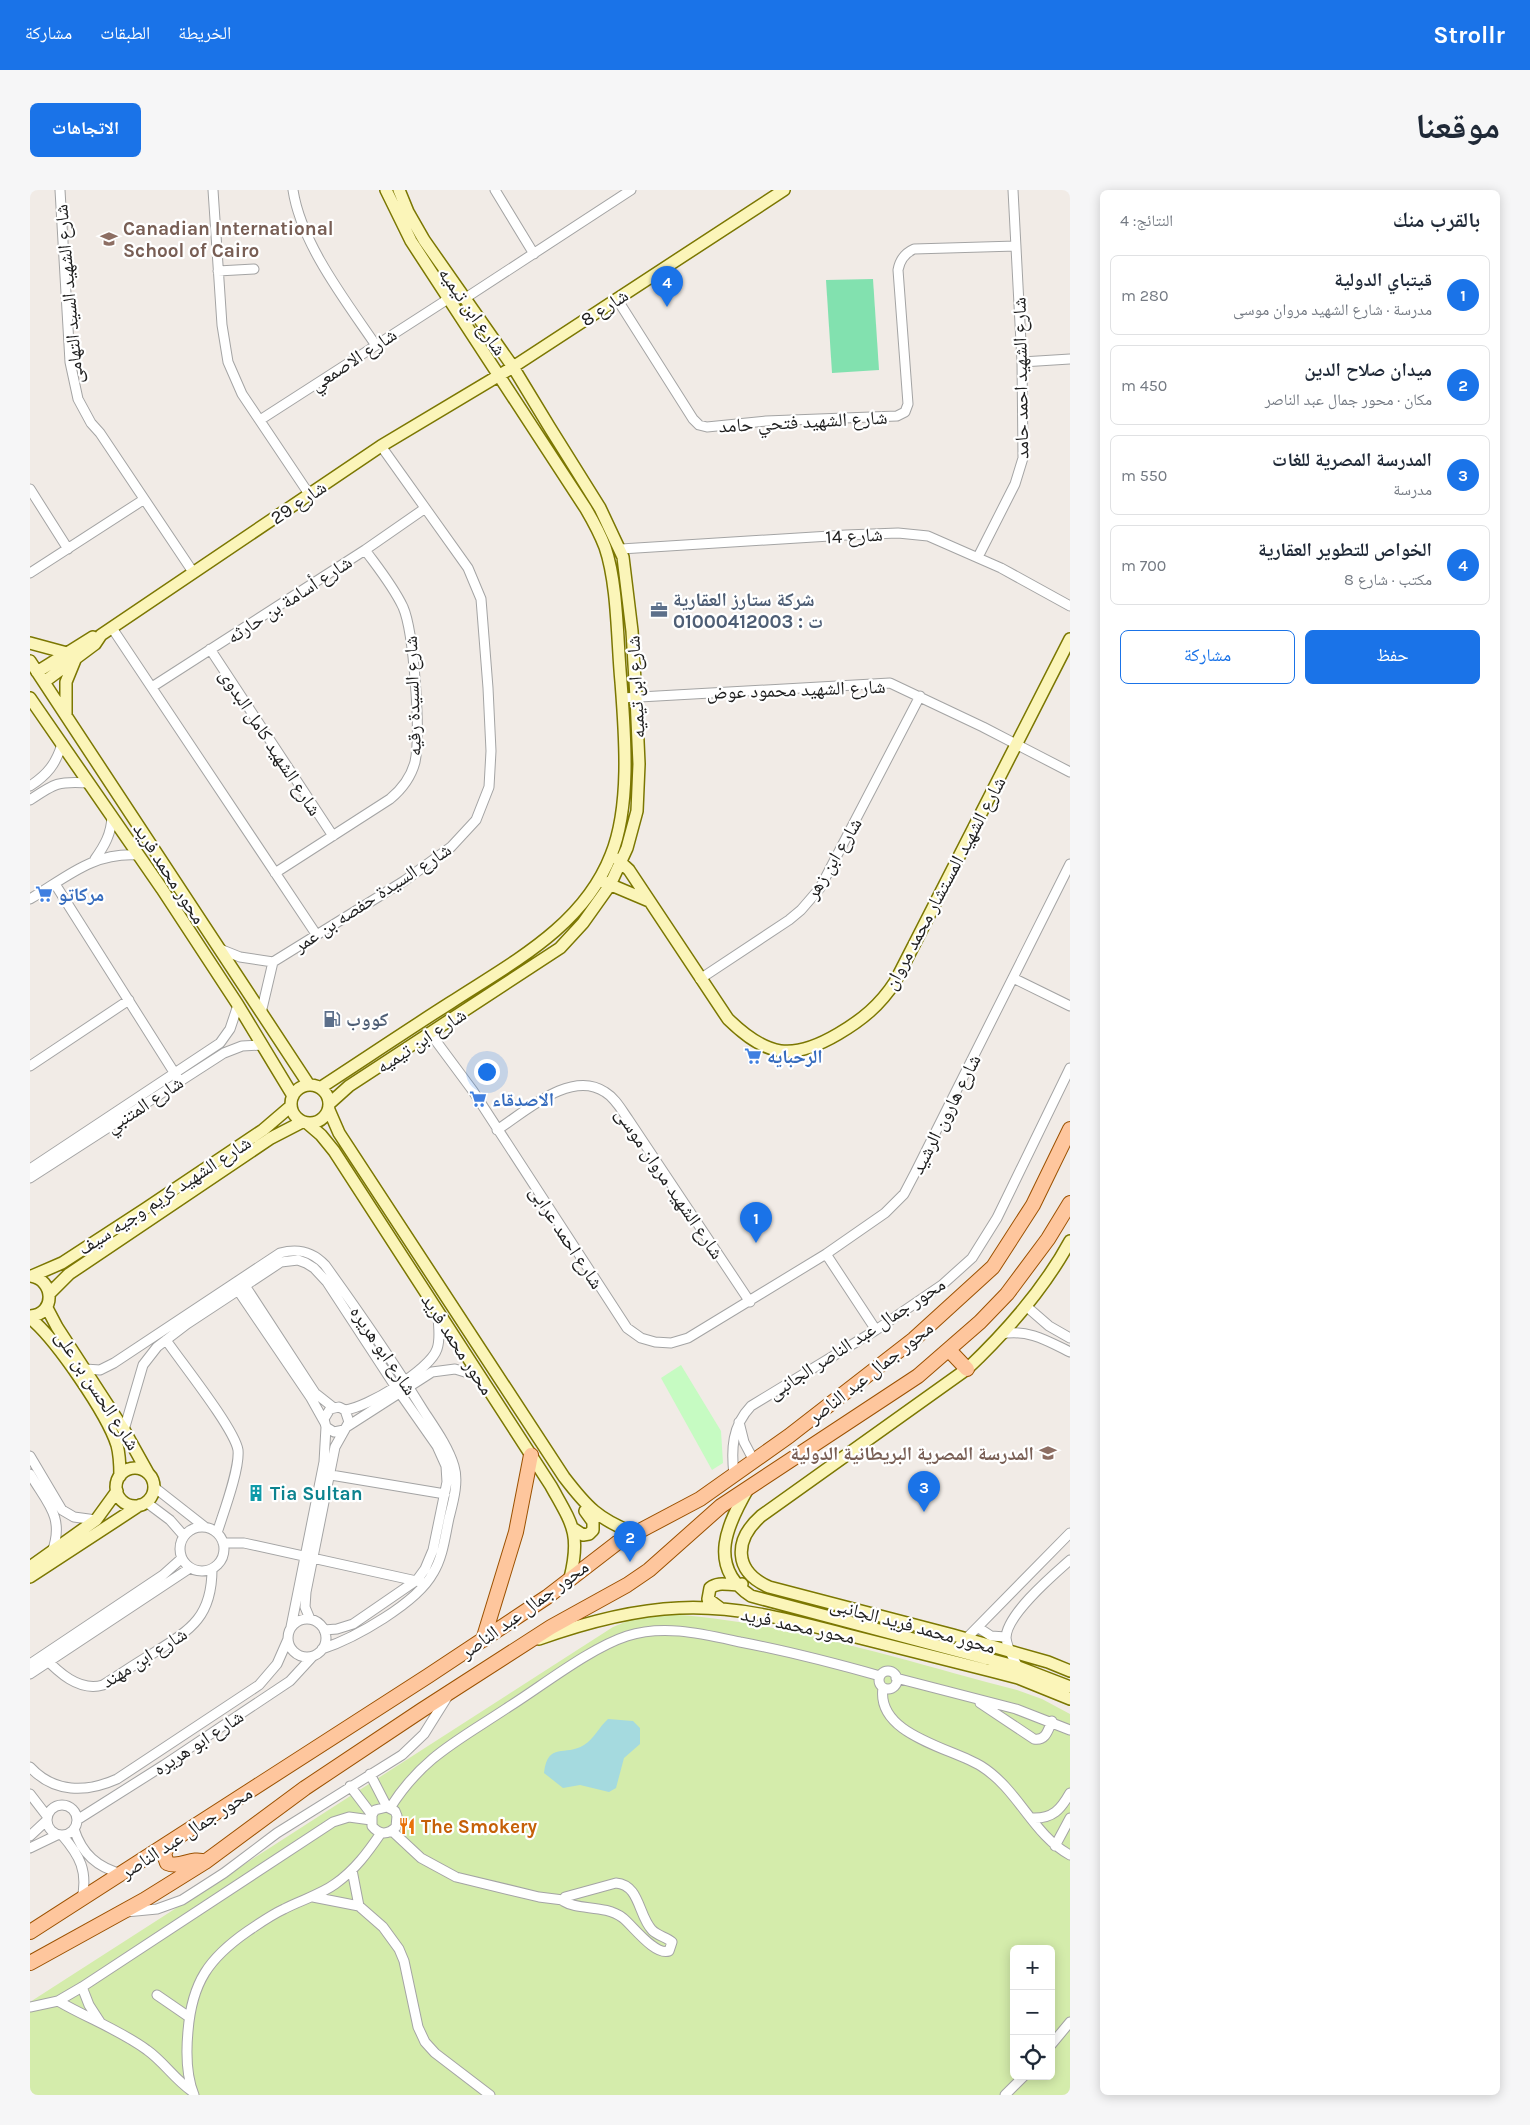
<!DOCTYPE html>
<html lang="ar">
<head>
<meta charset="utf-8">
<style>
	body { margin:0; font-family:Karla,"Noto Naskh Arabic",sans-serif; background:#f6f6f7; color:#1f2937; direction:rtl }
	.controls { position:absolute; right:15px; bottom:15px; display:grid; overflow:hidden; border-radius:8px; box-shadow:0 2px 12px #0003 }
	.controls button { width:45px; height:45px; display:grid; place-items:center; padding:0; border:0; border-bottom:1px solid #e0e1e3; background:#fff; color:#1f2937; font:25px sans-serif }
	.you { position:absolute; left:456px; top:881px; width:18px; height:18px; margin:-12px; border:4px solid #fff; border-radius:50%; background:#1a73e8; box-shadow:0 0 0 8px #1a73e833 }
	.badge { display:grid; place-items:center; width:32px; height:32px; border-radius:50%; background:#1a73e8; color:#fff; font-size:16px; font-weight:700 }
	.pin { position:absolute; translate:-50% -41px; filter:drop-shadow(0 1px 2px #0008) }
	.pin::after { content:''; position:absolute; top:26px; width:18px; height:15px; background:inherit; clip-path:polygon(0 0,100% 0,50% 100%) }
	.list { margin:0; padding:0; list-style:none }
	h2 { display:flex; justify-content:space-between; align-items:center; height:65px; margin:0; padding:0 20px; font-size:21px }
	h2 small { font-size:16px; font-weight:400; color:#747a83 }
	.list li { display:grid; grid-template-columns:32px 1fr auto; gap:15px; align-items:center; box-sizing:border-box; height:80px; margin:0 10px 10px; padding:0 10px; border:1px solid #e0e1e3; border-radius:8px }
	.list b { display:block; font-size:19px; white-space:nowrap }
	.list p { margin:0; font-size:16px; white-space:nowrap; color:#747a83 }
	.list em { font-size:16px; font-style:normal; color:#747a83 }
	.actions { display:flex; gap:10px; padding:15px 20px }
	.actions a { flex:1; padding:11px 0; border:1px solid #1a73e8; border-radius:8px; text-align:center; font-size:18px; color:#1a73e8 }
	.actions .main { background:#1a73e8; color:#fff }
	.icon { flex:none; width:28px; height:28px; fill:none; stroke:currentColor; stroke-width:2; stroke-linecap:round; stroke-linejoin:round }
	.map { position:relative; flex:none; width:1040px; height:1905px; overflow:hidden; direction:ltr; border-radius:8px }
	header { display:flex; align-items:center; gap:30px; box-sizing:border-box; height:70px; padding:0 25px; background:#1a73e8; color:#fff }
	header strong { font-size:24px }
	nav { display:flex; gap:28px; margin-inline-start:auto; font-size:18px }
	.intro { display:flex; align-items:center; justify-content:space-between; box-sizing:border-box; height:120px; padding:0 30px }
	h1 { margin:0; font-size:35px }
	.button { padding:12px 22px; border-radius:8px; background:#1a73e8; color:#fff; font-size:18px; font-weight:700 }
	main { display:flex; gap:30px; padding:0 30px }
	aside { flex:1; background:#fff; border-radius:8px; box-shadow:0 2px 12px #0003 }
	.map>svg:first-child { display:block }
	.grass { fill:#d4ecab; fill-rule:evenodd }
	.park { fill:#c6fbc2 }
	.pitch { fill:#82e1af }
	.water { fill:#a5dadf }
	.lines { fill:none; stroke-linecap:round; stroke-linejoin:round }
	.street-casing { stroke:#a4a4a4; stroke-width:11 }
	.secondary-casing { stroke:#7b7702; stroke-width:14 }
	.primary-casing { stroke:#9b5100; stroke-width:16 }
	.street { stroke:#fff; stroke-width:9 }
	.secondary { stroke:#fbf5b9; stroke-width:11 }
	.primary { stroke:#fec69d; stroke-width:14 }
	.labels { text-anchor:middle; stroke-width:4.5; stroke-linejoin:round; paint-order:stroke }
	.education-label { font-size:19px; font-weight:bold; fill:#785e54; stroke:#fff; text-anchor:start }
	.street-label { font-size:19px; fill:#202020; stroke:#fff }
	.service-label { font-size:19px; font-weight:bold; fill:#4e5e75; stroke:#fff; text-anchor:start }
	.shop-label { font-size:19px; font-weight:bold; fill:#366cbe; stroke:#fff; text-anchor:start }
	.culture-label { font-size:19px; font-weight:bold; fill:#0d838f; stroke:#fff; text-anchor:start }
	.food-label { font-size:19px; font-weight:bold; fill:#c56008; stroke:#fff; text-anchor:start }
</style>
</head>
<body>
<header>
<strong>Strollr</strong>
<nav><a>الخريطة</a><a>الطبقات</a><a>مشاركة</a></nav>
</header>
<div class="intro"><h1>موقعنا</h1><a class="button">الاتجاهات</a></div>
<main>
<aside>
<h2>بالقرب منك<small>النتائج: 4</small></h2>
<ul class="list">
<li><span class="badge">1</span><div><b>قيتباي الدولية</b><p>مدرسة · شارع الشهيد مروان موسى</p></div><em>280 m</em></li>
<li><span class="badge">2</span><div><b>ميدان صلاح الدين</b><p>مكان · محور جمال عبد الناصر</p></div><em>450 m</em></li>
<li><span class="badge">3</span><div><b>المدرسة المصرية للغات</b><p>مدرسة</p></div><em>550 m</em></li>
<li><span class="badge">4</span><div><b>الخواص للتطوير العقارية</b><p>مكتب · شارع 8</p></div><em>700 m</em></li>
</ul>
<div class="actions"><a class="main">حفظ</a><a>مشاركة</a></div>
</aside>
<div class="map">
<svg width="1040" height="1905" viewBox="0 0 1040 1905">
	<rect width="100%" height="100%" fill="#f1ebe6"/>
	<path class="grass" d="M 635,1424 C 750,1430 875,1471 987,1500 L 1012,1509 L 1040,1524 L 1040,1905 L 0,1905 L 0,1812 L 583,1437 L 605,1428 ZM 984,1759 L 1021,1759 L 1021,1886 L 984,1886 Z"/>
	<path class="park" d="M 651,1175 L 691,1241 L 693,1273 L 682,1280 L 631,1188 Z"/>
	<path class="pitch" d="M 843,89 L 849,180 L 802,183 L 796,90 Z"/>
	<path class="water" d="M 578,1529 L 603,1531 L 610,1538 L 610,1554 L 594,1568 L 586,1598 L 579,1602 L 550,1595 L 533,1598 L 514,1583 C 518,1551 535,1567 554,1555 C 564,1549 569,1537 578,1529 Z"/>
	<g class="lines">
		<g class="street-casing">
			<path id="street" d="M 30,0 L 40,172 L 48,209 L 61,233 L 70,243 L 163,382
				M 183,0 L 192,135 L 198,172 L 212,204 L 279,304
				M 263,0 C 271,53 315,110 345,154
				M 465,0 L 504,64
				M 188,81 L 224,79
				M 434,109 L 601,0
				M 587,109 L 663,229 L 669,235 L 677,237 L 736,231 L 867,226 L 875,222 L 878,214 L 868,80 C 870,69 875,63 884,59 L 986,56
				M 992,172 L 1040,169
				M 230,230 L 418,109
				M 0,299 L 38,359
				M 591,359 L 816,345 L 868,343 L 898,346 L 971,378 L 1040,416
				M 948,367 L 985,294 L 993,268 L 992,172 L 983,0
				M 0,383 L 113,310
				M 82,438 L 286,744
				M 180,459 L 303,646
				M 122,497 L 335,360 L 394,319
				M 592,508 L 860,493 L 953,537 L 1040,582
				M 0,596 C 17,585 26,574 32,554
				M 0,610 C 25,593 28,591 59,593
				M 65,669 C 75,655 81,644 82,627
				M 245,683 L 360,609 C 372,599 381,587 385,572 C 391,544 384,442 373,417 C 363,396 349,379 335,360
				M 25,694 L 147,887
				M 0,709 C 37,687 63,662 108,665
				M 190,759 L 210,767 L 243,772
				M 243,772 L 374,691 L 421,657 L 446,630 L 459,597 L 461,561 L 458,498 L 451,409 L 438,378 L 351,256
				M 983,788 L 1040,816
				M 670,789 L 759,730 L 771,720 L 790,698 L 890,506
				M 231,823 L 243,772
				M 400,843 L 443,901 L 597,1138 L 611,1148 L 625,1152 L 641,1153 L 658,1148 L 796,1064 L 855,1023 L 874,1004 L 885,983 L 1040,674
				M 0,876 L 99,810
				M 467,940 C 495,922 541,879 575,902 C 585,908 591,919 598,929 L 720,1112
				M 0,979 L 190,853 L 200,839 L 208,815
				M 0,988 L 194,863 L 212,856 L 233,855
				M 796,1064 L 846,1140
				M 212,1091 L 285,1203 L 304,1218
				M 205,1096 L 281,1208 L 295,1233
				M 996,1116 L 1019,1136 L 1040,1148
				M 971,1144 C 998,1139 1016,1150 1040,1162
				M 136,1150 C 151,1172 204,1238 208,1260 C 210,1279 193,1324 187,1343
				M 55,1179 L 70,1180 L 84,1173 L 250,1063 C 268,1058 282,1061 295,1075 C 329,1122 362,1170 393,1220 C 404,1237 418,1256 424,1276 C 429,1292 423,1312 419,1328 C 415,1346 413,1367 403,1383 C 387,1413 325,1448 292,1459
				M 315,1220 C 336,1218 400,1180 407,1159 C 411,1148 408,1135 408,1124
				M 709,1232 L 714,1252 L 724,1271
				M 318,1236 L 402,1182 L 425,1179 L 448,1186
				M 94,1240 L 113,1175 L 127,1157 L 157,1134 L 251,1072 L 268,1070 L 276,1073 L 284,1078 L 297,1092 L 365,1196 L 407,1256 L 416,1276 L 417,1292 L 403,1360 L 395,1379 L 387,1390 L 323,1434 L 307,1439 L 294,1440
				M 0,1266 L 32,1320 L 44,1327 L 66,1330
				M 0,1284 C 17,1313 35,1327 22,1362
				M 301,1285 L 415,1304
				M 704,1285 C 701,1259 702,1236 721,1216 L 846,1140 L 912,1095 L 942,1068 L 967,1028 L 1040,878
				M 124,1297 L 175,1337
				M 116,1312 L 140,1330 L 154,1346
				M150 1359a22 22 0 1 1 44 0a22 22 0 1 1-44 0Z
				M 193,1353 L 214,1353 L 391,1392
				M 280,1429 L 275,1417 L 276,1402 L 305,1257 L 319,1232 L 315,1220 L 309,1217 L 300,1219 L 294,1229 L 296,1237 L 304,1242 L 314,1240
				M258 1448a19 19 0 1 1 38 0a19 19 0 1 1-38 0Z
				M 261,1437 L 294,1272 L 296,1237
				M 949,1438 L 961,1446 L 976,1447
				M 925,1460 L 1040,1343
				M 13,1466 C 28,1482 49,1502 73,1495 C 89,1485 105,1474 122,1464 C 160,1440 182,1428 182,1379
				M 0,1474 L 133,1385 L 152,1368
				M 988,1477 C 983,1468 977,1458 976,1448 C 976,1425 1023,1385 1040,1370
				M849 1490a9 9 0 1 1 18 0a9 9 0 1 1-18 0Z
				M 0,1484 L 160,1378
				M 866,1488 L 986,1519 L 1040,1540
				M 853,1498 C 846,1545 922,1558 951,1576 C 988,1599 1003,1645 1040,1665
				M 950,1513 L 1004,1549 C 1016,1551 1018,1540 1022,1531
				M 0,1577 C 24,1603 56,1603 87,1589 L 229,1495 L 247,1474 L 258,1449
				M 340,1584 L 357,1617 L 365,1621 L 367,1626 L 366,1637 C 358,1645 349,1645 342,1636 L 342,1625 L 345,1620 L 357,1617
				M 320,1596 L 342,1625
				M 0,1604 L 17,1626
				M17 1630a15 15 0 1 1 30 0a15 15 0 1 1-30 0Z
				M 360,1618 C 392,1567 429,1550 477,1518 C 512,1496 560,1458 597,1446 C 634,1434 673,1444 710,1452 C 757,1461 804,1473 850,1486
				M 1002,1628 C 1023,1629 1031,1619 1040,1603
				M 47,1630 L 134,1575 L 260,1491 L 283,1466
				M 44,1639 C 52,1664 67,1677 92,1684
				M 362,1641 L 391,1668 L 426,1687 L 509,1707 L 533,1710
				M 32,1645 C 50,1666 58,1681 52,1709
				M 0,1646 L 16,1631
				M 1025,1656 L 1040,1628
				M 0,1658 L 27,1645
				M 322,1680 L 329,1716
				M 586,1693 C 610,1695 608,1725 622,1740 C 628,1746 636,1747 642,1752 L 639,1761 C 625,1766 603,1736 593,1728 C 574,1714 549,1721 533,1711 L 535,1707 Z
				M 283,1707 L 329,1716 L 353,1737 L 369,1759 L 374,1771 L 388,1837 L 395,1852 L 405,1863 L 460,1905
				M 96,1722 L 127,1719 L 152,1710 L 194,1683 L 247,1643 L 372,1565 L 394,1544 L 419,1504
				M 52,1797 L 59,1815 L 70,1832
				M 127,1805 L 159,1827
				M 28,1811 C 57,1828 90,1840 117,1860 C 134,1872 145,1890 163,1902
				M 0,1817 L 28,1811 L 52,1797 L 303,1632 L 319,1627 L 341,1630
				M 1021,1855 L 1040,1832
				M 164,1905 C 156,1885 156,1862 158,1841 C 162,1792 179,1768 218,1741 C 230,1733 241,1725 254,1719 C 271,1710 290,1705 305,1694 C 325,1680 338,1662 351,1643
				M 975,1905 L 994,1886"/>
		</g>
		<g class="secondary-casing">
			<path id="secondary" d="M 0,453 L 37,463
				M 0,471 L 279,895
				M 7,482 L 63,447
				M 14,492 L 65,454 L 71,445 L 351,256 L 483,177 L 754,0
				M 0,508 L 132,699 L 208,815 L 263,906
				M 36,525 L 36,492 L 45,470
				M 587,669 L 599,680 L 698,829 C 737,867 762,871 808,844 C 832,830 850,815 865,792 L 1040,449
				M 574,692 L 619,711
				M261 914a19 19 0 1 1 38 0a19 19 0 1 1-38 0Z
				M 290,898 C 333,870 376,841 420,813 C 481,773 553,737 581,665 C 601,616 595,544 591,492 C 587,451 588,395 575,357 C 570,344 563,331 556,319 L 381,51 L 356,0
				M 299,914 L 319,896 L 530,758 L 553,733 L 580,695 L 597,658 L 607,621 L 609,574 L 606,507 L 602,441 L 593,367 L 570,318 L 520,238 L 483,177 L 394,50 L 378,22 L 369,0
				M 299,920 L 309,943 L 534,1287 C 557,1317 568,1329 604,1343
				M 277,933 L 291,945 L 304,961 L 521,1296 C 542,1334 551,1343 540,1388
				M 1040,1051 C 1014,1099 976,1142 937,1179 L 731,1326 C 704,1350 703,1381 739,1397 L 923,1445 L 1018,1472 L 1040,1481
				M 0,1086 C 25,1089 26,1125 0,1126
				M 2,1086 L 32,1073 L 115,1019 L 233,940 L 261,916
				M 20,1103 L 39,1084 L 241,948 L 272,932
				M 17,1118 L 27,1137 L 94,1240 L 118,1283
				M 0,1128 C 26,1149 77,1224 87,1255 C 90,1266 90,1275 90,1286
				M86 1297a19 19 0 1 1 38 0a19 19 0 1 1-38 0Z
				M 719,1297 C 698,1333 676,1376 721,1406 L 988,1477 L 1040,1497
				M 544,1339 L 553,1345 L 559,1344 L 563,1340 L 563,1332 L 555,1321
				M 0,1377 L 66,1330 L 87,1301
				M 0,1387 L 110,1315
				M 690,1418 L 678,1409 L 680,1398 C 690,1390 701,1397 712,1394
				M 509,1449 C 554,1433 601,1420 649,1418 C 705,1415 760,1430 814,1444 C 863,1456 912,1469 961,1481 L 988,1488 L 1040,1509"/>
		</g>
		<g class="primary-casing">
			<path id="primary" d="M 919,1160 L 937,1179
				M 453,1450 L 486,1342 L 501,1265
				M 140,1652 L 134,1664 L 137,1673 C 151,1679 161,1666 175,1672
				M 0,1742 L 398,1486 L 517,1407 L 587,1353 L 670,1309 L 759,1246 L 884,1149 L 963,1077 L 1003,1015 L 1040,939
				M 0,1773 L 114,1710 L 175,1672 L 275,1598 L 392,1520 L 521,1437 L 597,1395 L 619,1380 L 691,1316 L 888,1186 L 950,1132 L 977,1104 L 1018,1049 L 1040,1013"/>
		</g>
		<use href="#street" class="street"/>
		<use href="#secondary" class="secondary"/>
		<use href="#primary" class="primary"/>
	</g>
	<defs>
		<g id="school-bare" transform="scale(1.35)"><path d="M0-5L7-2L0 1L-7-2ZM-4 1L0 2.5L4 1V4Q0 6-4 4Z" fill="#8d6e63" stroke="#fff" stroke-width="2.5" paint-order="stroke"/></g>
		<g id="office-bare" transform="scale(1.35)"><path d="M-6-3h4V-5.5h4V-3h4V5H-6ZM-1-4.5V-3h2v-1.5ZM-6 0V1H6V0Z" fill="#5c6f8a" stroke="#fff" stroke-width="2.5" paint-order="stroke"/></g>
		<g id="supermarket-bare" transform="scale(1.35)"><path d="M-6-5.5h2.5l.6 2H6L4.5 2H-2.5L-4.4-4H-6ZM-1.5 3.2a1.3 1.3 0 1 0 .1 0ZM3 3.2a1.3 1.3 0 1 0 .1 0Z" fill="#3f7fe0" stroke="#fff" stroke-width="2.5" paint-order="stroke"/></g>
		<g id="fuel-bare" transform="scale(1.35)"><path d="M-5.5-6h7V0h2V4h1.3V-2.5L3-4.5l.8-.8L6-3V5H2.5V1h-1V6h-7ZM-4.2-4.7v3.2H.2V-4.7Z" fill="#5c6f8a" stroke="#fff" stroke-width="2.5" paint-order="stroke"/></g>
		<g id="building-bare" transform="scale(1.35)"><path d="M-4-6H4V6H1V3H-1V6H-4ZM-2.5-4.3h1.7v1.8h-1.7ZM.8-4.3h1.7v1.8H.8ZM-2.5-1h1.7V.8h-1.7ZM.8-1h1.7V.8H.8Z" fill="#0f9aa8" stroke="#fff" stroke-width="2.5" paint-order="stroke"/></g>
		<g id="restaurant-bare" transform="scale(1.35)"><path d="M-5-6h1v4h1v-4h1v4h1v-4h1v5L-1.5 .5V6h-2V.5L-5-1ZM5-6V6H3V1.5H1.5Q1.5-4 5-6Z" fill="#e8710a" stroke="#fff" stroke-width="2.5" paint-order="stroke"/></g>
	</defs>
	<g fill-rule="evenodd">
		<use href="#school-bare" x="79" y="49"/>
		<use href="#office-bare" x="629" y="420"/>
		<use href="#supermarket-bare" x="14" y="704"/>
		<use href="#fuel-bare" x="302" y="829"/>
		<use href="#supermarket-bare" x="723" y="866"/>
		<use href="#supermarket-bare" x="448" y="909"/>
		<use href="#school-bare" x="1018" y="1263"/>
		<use href="#building-bare" x="226" y="1303"/>
		<use href="#restaurant-bare" x="377" y="1636"/>
	</g>
	<g class="labels">
		<g class="education-label">
			<text x="93" y="45">Canadian International<tspan x="93" dy="22">School of Cairo</tspan></text>
			<text x="1004" y="1270" text-anchor="end">المدرسة المصرية البريطانية الدولية</text>
		</g>
		<g class="street-label">
			<text transform="translate(38 104) rotate(-95)" y="7">شارع الشهيد السيد التهامى</text>
			<text transform="translate(574 117) rotate(-33)" y="7">شارع 8</text>
			<text transform="translate(443 121) rotate(55)" y="7">شارع ابن تيميه</text>
			<text transform="translate(323 169) rotate(-33)" y="7">شارع الاصمعي</text>
			<text transform="translate(990 188) rotate(-91)" y="7">شارع الشهيد احمد حامد</text>
			<text transform="translate(773 231) rotate(-3)" y="7">شارع الشهيد فتحي حامد</text>
			<text transform="translate(268 312) rotate(-34)" y="7">شارع 29</text>
			<text transform="translate(824 345) rotate(-3)" y="7">شارع 14</text>
			<text transform="translate(259 409) rotate(-33)" y="7">شارع أسامة بن حارثه</text>
			<text transform="translate(605 497) rotate(-93)" y="7">شارع ابن تيميه</text>
			<text transform="translate(766 499) rotate(-2)" y="7">شارع الشهيد محمود عوض</text>
			<text transform="translate(382 506) rotate(-92)" y="7">شارع السيدة رقيه</text>
			<text transform="translate(241 552) rotate(57)" y="7">شارع الشهيد كامل البدوى</text>
			<text transform="translate(803 668) rotate(-59)" y="7">شارع ابن زهر</text>
			<text transform="translate(140 683) rotate(57)" y="7">محور محمد فريد</text>
			<text transform="translate(914 693) rotate(-62)" y="7">شارع الشهيد المستشار محمد مروان</text>
			<text transform="translate(342 707) rotate(-33)" y="7">شارع السيدة حفصه بن عمر</text>
			<text transform="translate(391 850) rotate(-33)" y="7">شارع ابن تيميه</text>
			<text transform="translate(114 914) rotate(-33)" y="7">شارع المتنبي</text>
			<text transform="translate(915 924) rotate(-63)" y="7">شارع هارون الرشيد</text>
			<text transform="translate(640 993) rotate(56)" y="7">شارع الشهيد مروان موسى</text>
			<text transform="translate(134 1005) rotate(-33)" y="7">شارع الشهيد كريم وجيه سيف</text>
			<text transform="translate(537 1047) rotate(57)" y="7">شارع احمد عرابى</text>
			<text transform="translate(826 1148) rotate(-33)" y="7">محور جمال عبد الناصر الجانبى</text>
			<text transform="translate(428 1154) rotate(57)" y="7">محور محمد فريد</text>
			<text transform="translate(354 1160) rotate(56)" y="7">شارع ابو هريره</text>
			<text transform="translate(840 1182) rotate(-38)" y="7">محور جمال عبد الناصر</text>
			<text transform="translate(68 1200) rotate(57)" y="7">شارع الحسن بن على</text>
			<text transform="translate(494 1419) rotate(-36)" y="7">محور جمال عبد الناصر</text>
			<text transform="translate(768 1435) rotate(12)" y="7">محور محمد فريد</text>
			<text transform="translate(883 1435) rotate(15)" y="7">محور محمد فريد الجانبى</text>
			<text transform="translate(114 1467) rotate(-32)" y="7">شارع ابن مهند</text>
			<text transform="translate(168 1552) rotate(-33)" y="7">شارع ابو هريره</text>
			<text transform="translate(156 1642) rotate(-33)" y="7">محور جمال عبد الناصر</text>
		</g>
		<g class="service-label">
			<text x="643" y="416">شركة ستارز العقارية<tspan x="643" dy="22">ت : 01000412003</tspan></text>
			<text x="316" y="836">كووب</text>
		</g>
		<g class="shop-label">
			<text x="28" y="711">مركاتو</text>
			<text x="737" y="873">الرحبايه</text>
			<text x="462" y="916">الاصدقاء</text>
		</g>
		<g class="culture-label">
			<text x="240" y="1310">Tia Sultan</text>
		</g>
		<g class="food-label">
			<text x="391" y="1643">The Smokery</text>
		</g>
	</g>
</svg>
<div class="controls">
<button>+</button>
<button>−</button>
<button><svg class="icon" aria-label="locate" viewBox="0 0 24 24"><circle cx="12" cy="12" r="6"/><path d="M12 2v4M12 18v4M2 12h4M18 12h4"/></svg></button>
</div>
<div class="you"></div>
<div class="pin badge" style="left:726px;top:1053px">1</div>
<div class="pin badge" style="left:600px;top:1372px">2</div>
<div class="pin badge" style="left:894px;top:1322px">3</div>
<div class="pin badge" style="left:637px;top:117px">4</div>
</div>
</main>
</body>
</html>
